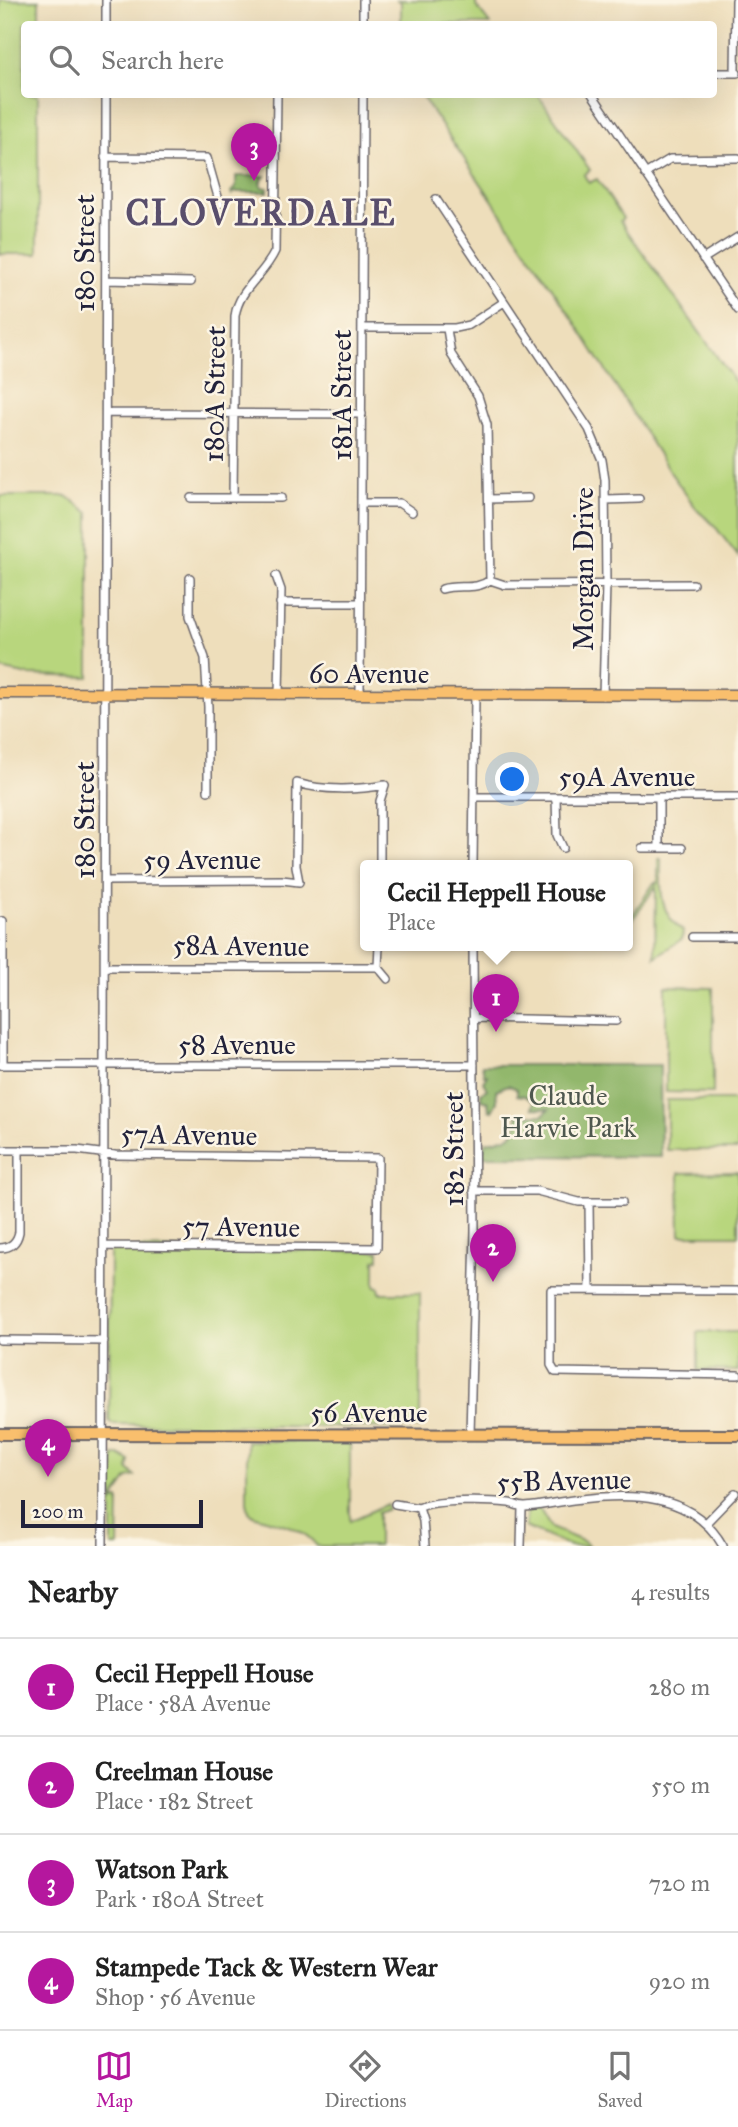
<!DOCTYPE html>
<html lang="en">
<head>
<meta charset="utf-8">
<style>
	body { margin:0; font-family:"IM FELL Great Primer",serif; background:#f2f2f2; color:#222 }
	.scale { position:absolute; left:21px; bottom:18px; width:182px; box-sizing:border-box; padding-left:7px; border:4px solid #22223b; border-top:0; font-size:19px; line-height:24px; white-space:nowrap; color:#22223b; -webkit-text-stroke:5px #fcf5e5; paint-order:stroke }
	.you { position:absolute; left:513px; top:780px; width:24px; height:24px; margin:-18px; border:5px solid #fff; border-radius:50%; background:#1a73e8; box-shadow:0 0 0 10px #1a73e833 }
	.badge { display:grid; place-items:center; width:46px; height:46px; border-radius:50%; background:#b5179e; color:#fff; font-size:23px; font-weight:700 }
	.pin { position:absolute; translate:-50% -58px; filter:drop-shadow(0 2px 4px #0008) }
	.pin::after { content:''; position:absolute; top:37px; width:24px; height:21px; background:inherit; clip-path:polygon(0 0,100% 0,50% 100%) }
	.popup { position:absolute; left:360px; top:860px; width:273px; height:91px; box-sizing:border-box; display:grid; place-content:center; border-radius:7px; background:#fff; filter:drop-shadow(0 2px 5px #0005); font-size:23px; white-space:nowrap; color:#767676 }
	.popup b { font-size:26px; color:#222 }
	.popup::after { content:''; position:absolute; left:50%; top:100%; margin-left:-14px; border:14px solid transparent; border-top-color:#fff }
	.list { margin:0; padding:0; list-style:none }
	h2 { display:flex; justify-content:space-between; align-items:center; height:91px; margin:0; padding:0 28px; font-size:30px }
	h2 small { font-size:23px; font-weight:400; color:#767676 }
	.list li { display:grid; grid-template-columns:46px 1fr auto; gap:21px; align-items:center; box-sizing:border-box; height:98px; padding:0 28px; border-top:2px solid #e0e0e0 }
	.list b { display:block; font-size:26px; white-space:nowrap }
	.list p { margin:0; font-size:23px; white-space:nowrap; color:#767676 }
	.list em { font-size:23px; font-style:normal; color:#767676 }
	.icon { flex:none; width:38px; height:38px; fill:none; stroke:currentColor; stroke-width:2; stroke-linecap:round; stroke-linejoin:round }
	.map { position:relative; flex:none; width:738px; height:1546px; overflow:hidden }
	.search { position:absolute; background:#fff; box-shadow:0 7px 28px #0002; left:21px; right:21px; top:21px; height:77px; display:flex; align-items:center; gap:18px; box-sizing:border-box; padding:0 24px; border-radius:7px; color:#767676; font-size:26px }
	.sheet { height:483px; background:#fff }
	nav { display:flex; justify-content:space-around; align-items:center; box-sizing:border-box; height:98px; border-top:2px solid #e0e0e0; background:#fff; font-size:19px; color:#767676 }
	nav a { display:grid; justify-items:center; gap:4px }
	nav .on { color:#b5179e }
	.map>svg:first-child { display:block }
	.green { fill:#b8d67d; stroke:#6d7c5c; stroke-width:2 }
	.forest { fill:#92b76c; stroke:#5a6c54; stroke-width:2 }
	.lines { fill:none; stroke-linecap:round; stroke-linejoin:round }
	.minor-casing { stroke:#696468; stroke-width:10 }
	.major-casing { stroke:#696468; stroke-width:13 }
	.highway-casing { stroke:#696468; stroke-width:14 }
	.minor { stroke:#fff; stroke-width:7 }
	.major { stroke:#f9bf6d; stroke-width:10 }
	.highway { stroke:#f9bf6d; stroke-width:10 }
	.labels { text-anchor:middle; stroke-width:5; stroke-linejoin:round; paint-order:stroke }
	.street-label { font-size:28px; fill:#22223b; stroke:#fcf5e5 }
	.park-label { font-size:28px; fill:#4f584f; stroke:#fcf5e5 }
	.district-label { font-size:35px; font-weight:bold; letter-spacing:2px; fill:#594e6c; stroke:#fcf5e5 }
</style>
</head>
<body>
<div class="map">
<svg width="738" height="1546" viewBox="0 0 738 1546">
	<rect width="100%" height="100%" fill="#fcf5e5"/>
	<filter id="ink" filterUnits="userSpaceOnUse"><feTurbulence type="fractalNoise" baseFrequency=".0143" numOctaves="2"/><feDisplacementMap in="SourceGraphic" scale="14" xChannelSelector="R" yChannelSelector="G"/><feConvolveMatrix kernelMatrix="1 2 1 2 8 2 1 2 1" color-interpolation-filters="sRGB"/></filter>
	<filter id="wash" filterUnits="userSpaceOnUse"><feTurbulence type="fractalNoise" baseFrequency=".00686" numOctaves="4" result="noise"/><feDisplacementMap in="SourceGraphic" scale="28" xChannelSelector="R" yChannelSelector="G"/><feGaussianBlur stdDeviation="1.57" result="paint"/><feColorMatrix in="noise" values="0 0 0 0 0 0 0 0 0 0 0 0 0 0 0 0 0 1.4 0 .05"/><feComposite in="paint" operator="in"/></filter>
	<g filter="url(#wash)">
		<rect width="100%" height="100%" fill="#eedebb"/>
		<path class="green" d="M 0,0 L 39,0 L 39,24 L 24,24 L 24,94 L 38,95 L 38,254 L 0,254 Z
			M 396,0 L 472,0 L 476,1 L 476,6 L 490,24 L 401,24 L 401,1 Z
			M 421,95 L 538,95 L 590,170 L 584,175 L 589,183 L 597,179 L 623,218 L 620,221 L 738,386 L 738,556 L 713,524 L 698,511 L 670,472 L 575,322 Z
			M 0,496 L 67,496 L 89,513 L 89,677 L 29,675 L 0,669 Z
			M 658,858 L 661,858 C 661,887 657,912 683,931 L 682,939 L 655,957 L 656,886 L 629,925 L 627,923 L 654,883 L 658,883 Z
			M 666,987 L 713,988 L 713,1093 L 666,1092 Z
			M 667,1100 L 738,1100 L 738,1150 L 667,1150 Z
			M 738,1172 L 738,1235 L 680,1235 L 679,1173 Z
			M 113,1248 L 379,1251 L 379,1259 L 375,1260 L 375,1286 L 379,1287 L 380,1293 L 420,1293 L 420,1428 L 112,1424 L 109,1421 L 110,1252 Z
			M 698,1332 L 738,1332 L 738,1371 L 698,1370 Z
			M 247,1441 L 350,1441 L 350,1521 L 387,1504 L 388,1509 L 378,1513 L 378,1546 L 317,1546 C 301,1525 276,1523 253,1515 L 249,1512 L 247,1502 Z
			M 114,1455 L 119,1455 L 130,1461 L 128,1469 L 135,1476 L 128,1478 L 112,1501 Z
			M 116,1499 L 119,1499 L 118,1546 L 112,1546 L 112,1504 Z
			M 539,1508 L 551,1528 L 585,1542 L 588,1546 L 570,1546 L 525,1527 L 527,1511 Z"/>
		<path class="forest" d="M 236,176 L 265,176 L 260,183 L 262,187 L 268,188 L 268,192 L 235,192 L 232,195 L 231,192 L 236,187 Z
			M 482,1065 L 660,1065 L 661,1157 L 480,1156 L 486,1142 C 503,1139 520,1137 517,1115 L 543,1115 L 549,1109 L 532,1108 L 534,1102 L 525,1096 L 517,1095 L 517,1089 L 508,1085 L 496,1090 L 497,1102 L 492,1111 L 489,1110 L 488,1102 L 481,1100 L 481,1093 L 487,1089 L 483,1082 L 487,1075 L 484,1075 Z"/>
	</g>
	<g filter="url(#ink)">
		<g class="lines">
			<g class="minor-casing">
				<path id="minor" d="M 106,24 L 106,0
					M 363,24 L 363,0
					M 714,73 L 737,73
					M 735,73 L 736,0
					M 592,94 L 738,310
					M 105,157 L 207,158 L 220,204
					M 645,174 L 670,159 L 738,158
					M 436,199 L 589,429 L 602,460 L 605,480 L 606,584 L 603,696
					M 703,259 L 738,237
					M 106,280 L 191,282
					M 362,328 L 455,328 L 469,325 L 504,302
					M 447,329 L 451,354 L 478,396 L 487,425 L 490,580
					M 106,413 L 362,414
					M 233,496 L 235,316 C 239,288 264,276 275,251 L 277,94
					M 191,498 L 281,498
					M 489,499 L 528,498
					M 606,500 L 639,499
					M 362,503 L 399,503 L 412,512
					M 276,576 L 281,590 L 279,695
					M 190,578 L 190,616 L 205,658 L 208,707 L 208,791
					M 490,580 L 505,585 L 693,584
					M 442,589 C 458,584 476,591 490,580
					M 280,603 L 360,603
					M 360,695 L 363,94
					M 474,797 L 738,797
					M 556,797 L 557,835 L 563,848
					M 642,848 L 682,848
					M 659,848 L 659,797
					M 380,866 L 380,801 L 385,785
					M 473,866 L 475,696
					M 105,881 L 282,880 L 299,882 L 296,866 L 297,783 C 323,791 358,790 385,785
					M 3,921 L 3,1065
					M 692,937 L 738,937
					M 105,967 L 378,967
					M 378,967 L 379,946
					M 378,967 L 388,979
					M 473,1018 L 616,1021
					M 0,1065 L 474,1065
					M 0,1150 L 77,1150 L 115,1155 L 378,1158 L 377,1248 L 104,1246
					M 474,1191 L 537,1191 L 579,1202 L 622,1202
					M 589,1202 L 590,1290
					M 0,1248 C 11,1248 17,1242 19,1232 L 19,1150
					M 738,1291 L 551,1290 L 551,1365 L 555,1372 L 738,1375
					M 0,1340 L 104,1341
					M 470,1435 L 475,1230 L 473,946
					M 395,1504 L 419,1508
					M 419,1508 C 432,1499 491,1501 509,1503 C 515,1504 519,1507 525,1507 C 541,1506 557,1502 573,1500 C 628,1493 692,1491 723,1546
					M 419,1508 L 423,1521 L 425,1546
					M 706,1523 L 735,1493
					M 103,1546 L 106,94
					M 521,1546 L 522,1507"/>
			</g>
			<g class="major-casing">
				<path id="major" d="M 0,693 L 738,695"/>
			</g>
			<g class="highway-casing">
				<path id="highway" d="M 0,1434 L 738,1435"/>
			</g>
			<use href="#minor" class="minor"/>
			<use href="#major" class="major"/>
			<use href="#highway" class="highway"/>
		</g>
	</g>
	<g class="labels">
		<g class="street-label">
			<text transform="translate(84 253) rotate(-90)" y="10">180 Street</text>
			<text transform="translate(214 394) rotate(-89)" y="10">180A Street</text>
			<text transform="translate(341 395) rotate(-90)" y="10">181A Street</text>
			<text transform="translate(583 569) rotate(-90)" y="10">Morgan Drive</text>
			<text x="369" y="683">60 Avenue</text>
			<text x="627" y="786">59A Avenue</text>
			<text transform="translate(84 820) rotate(-90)" y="10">180 Street</text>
			<text x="202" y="869">59 Avenue</text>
			<text transform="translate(241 945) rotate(1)" y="10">58A Avenue</text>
			<text x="237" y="1054">58 Avenue</text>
			<text transform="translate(189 1134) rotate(1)" y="10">57A Avenue</text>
			<text transform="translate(453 1149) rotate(-90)" y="10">182 Street</text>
			<text transform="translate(241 1226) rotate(1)" y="10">57 Avenue</text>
			<text x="369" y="1422">56 Avenue</text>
			<text transform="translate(564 1480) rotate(-1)" y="10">55B Avenue</text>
		</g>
		<g class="park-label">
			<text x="568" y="1105">Claude<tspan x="568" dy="32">Harvie Park</tspan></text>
		</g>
		<g class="district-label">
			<text x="261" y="225">CLOVERDALE</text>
		</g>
	</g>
</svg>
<div class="scale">200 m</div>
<div class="you"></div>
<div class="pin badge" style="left:496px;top:1032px">1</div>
<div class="popup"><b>Cecil Heppell House</b>Place</div>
<div class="pin badge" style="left:493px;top:1282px">2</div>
<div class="pin badge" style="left:254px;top:181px">3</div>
<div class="pin badge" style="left:48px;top:1477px">4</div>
<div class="search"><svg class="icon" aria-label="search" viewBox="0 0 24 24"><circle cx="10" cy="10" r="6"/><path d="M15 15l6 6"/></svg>Search here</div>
</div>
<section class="sheet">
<h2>Nearby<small>4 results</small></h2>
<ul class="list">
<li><span class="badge">1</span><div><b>Cecil Heppell House</b><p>Place · 58A Avenue</p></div><em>280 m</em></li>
<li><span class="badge">2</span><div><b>Creelman House</b><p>Place · 182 Street</p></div><em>550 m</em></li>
<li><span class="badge">3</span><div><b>Watson Park</b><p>Park · 180A Street</p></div><em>720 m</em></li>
<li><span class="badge">4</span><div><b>Stampede Tack &amp; Western Wear</b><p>Shop · 56 Avenue</p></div><em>920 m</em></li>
</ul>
</section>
<nav>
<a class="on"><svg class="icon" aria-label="map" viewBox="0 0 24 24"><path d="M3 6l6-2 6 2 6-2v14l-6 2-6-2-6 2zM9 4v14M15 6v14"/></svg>Map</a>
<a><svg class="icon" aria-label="directions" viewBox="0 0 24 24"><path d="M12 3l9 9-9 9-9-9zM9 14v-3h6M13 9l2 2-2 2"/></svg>Directions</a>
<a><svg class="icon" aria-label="saved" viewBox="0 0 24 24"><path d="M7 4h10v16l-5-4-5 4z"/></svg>Saved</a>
</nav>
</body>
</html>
